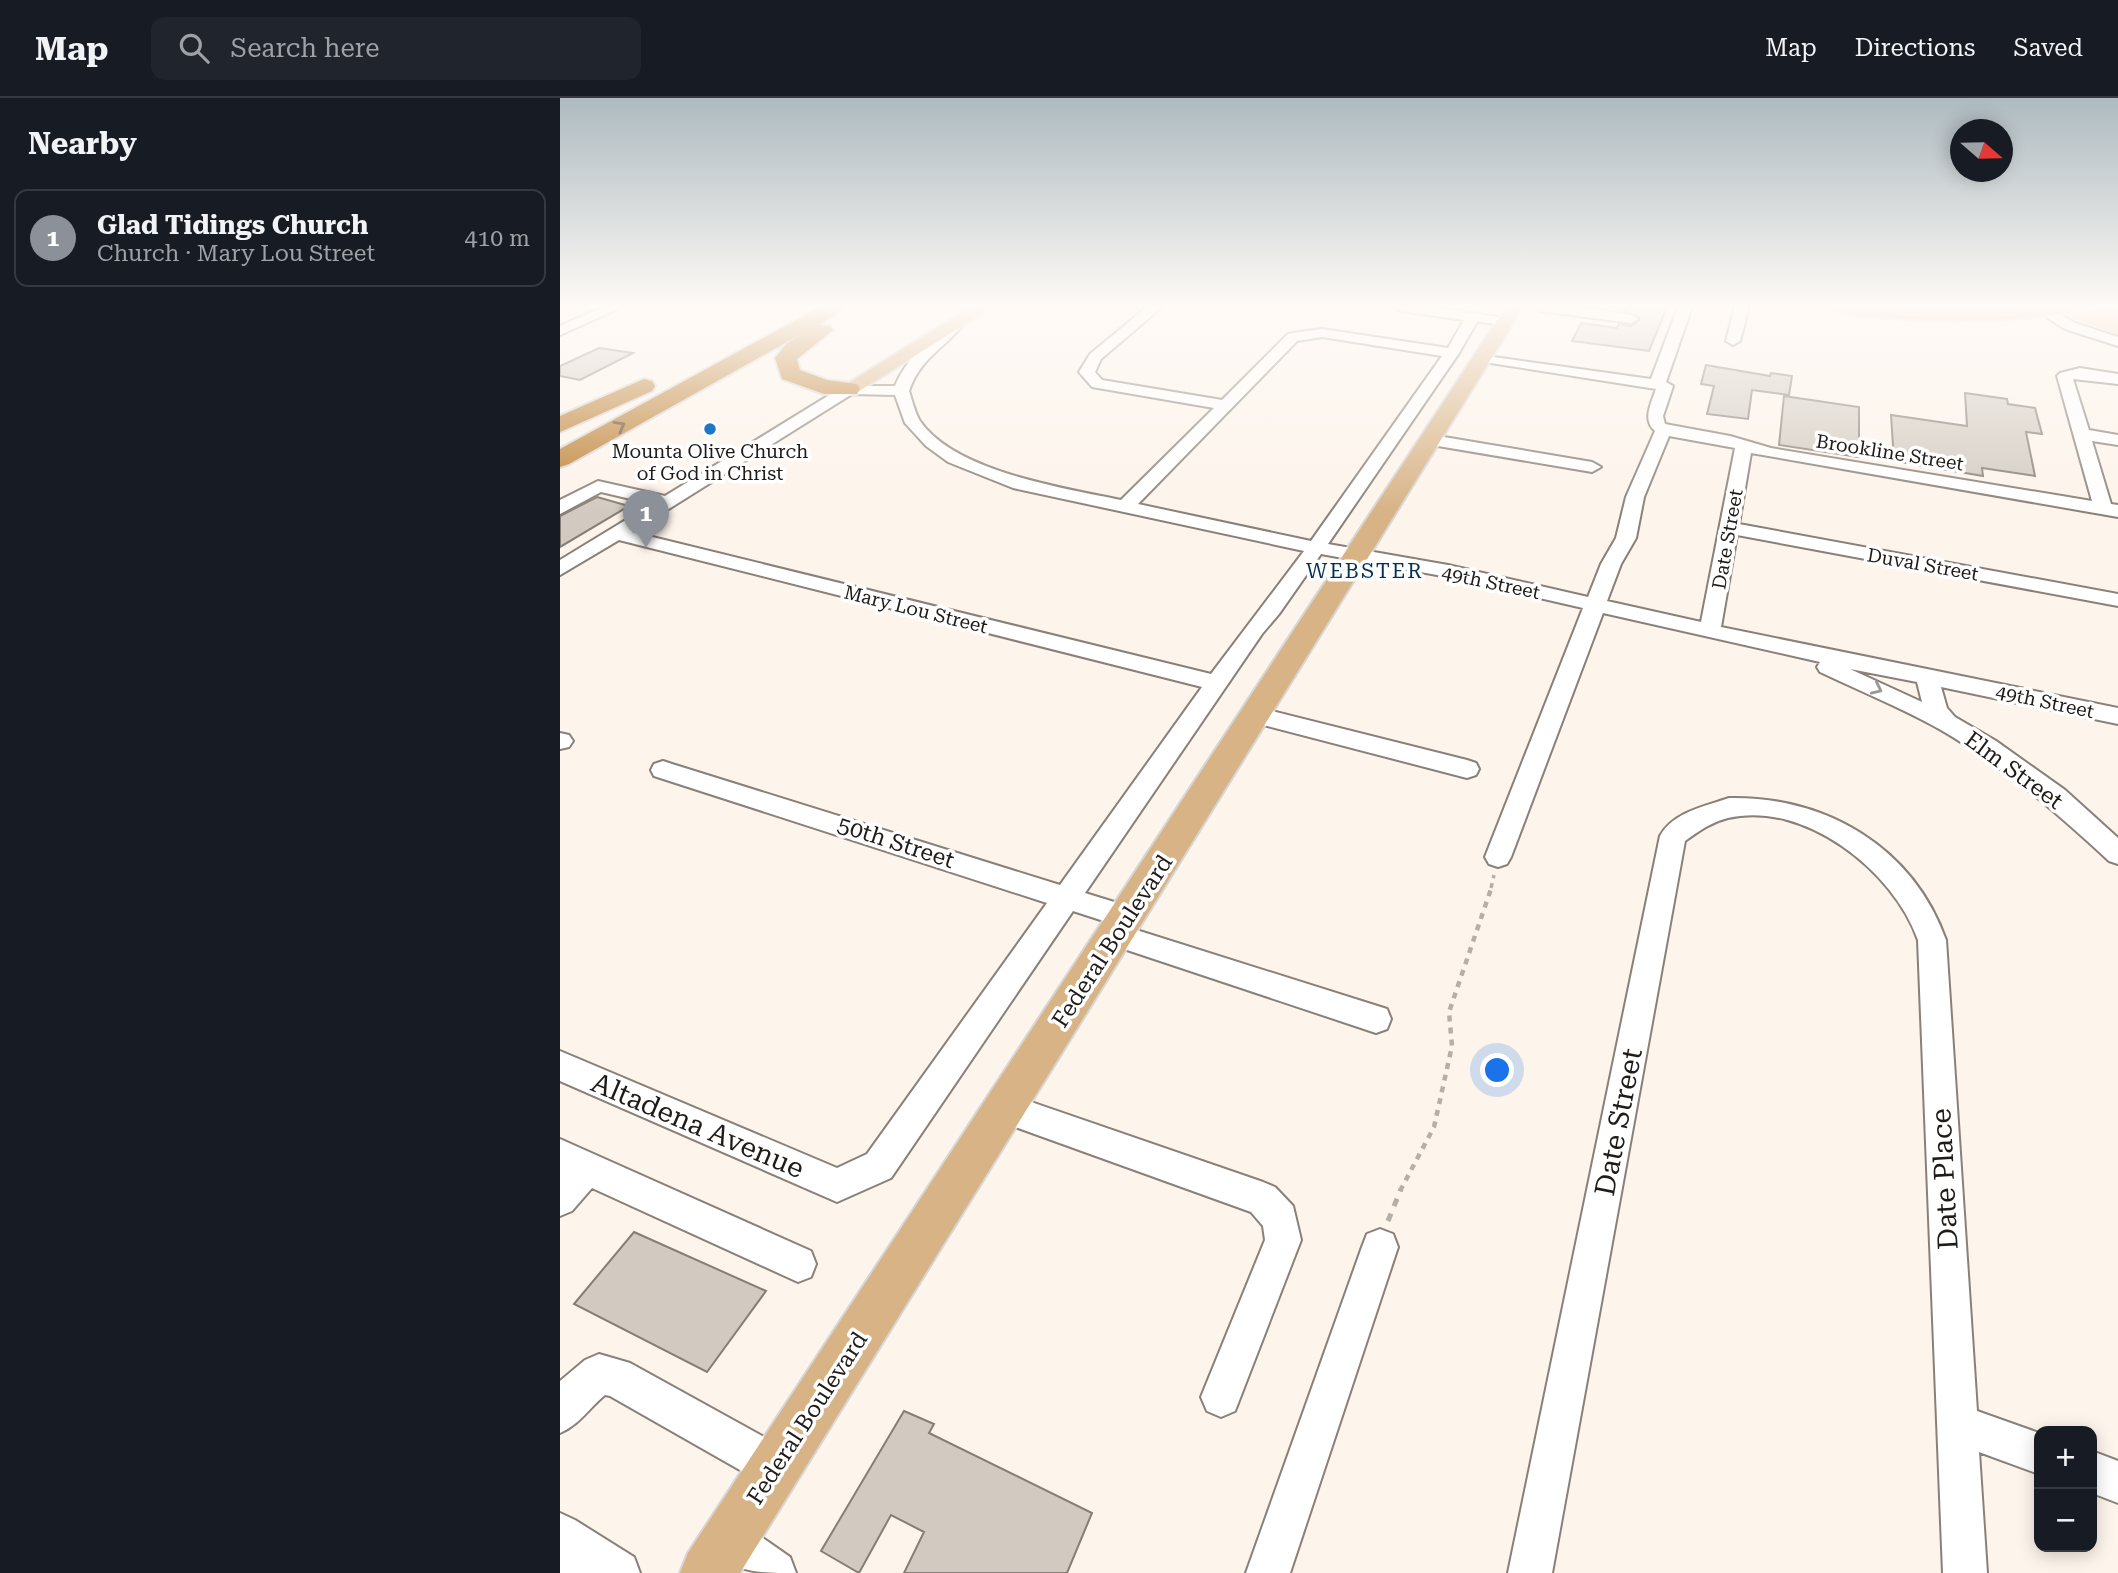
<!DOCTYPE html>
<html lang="en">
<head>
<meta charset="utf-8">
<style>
	body { margin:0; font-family:"Roboto Serif",serif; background:#20242c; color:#f1f3f6 }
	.controls { position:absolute; right:21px; bottom:21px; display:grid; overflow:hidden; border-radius:14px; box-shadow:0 4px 18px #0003 }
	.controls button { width:63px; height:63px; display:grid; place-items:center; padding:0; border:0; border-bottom:2px solid #363941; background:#171b24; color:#f1f3f6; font:35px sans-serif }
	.compass { position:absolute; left:1390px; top:21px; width:63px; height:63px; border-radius:50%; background:#171b24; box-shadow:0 4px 18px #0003; rotate:110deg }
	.you { position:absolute; left:938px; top:973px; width:24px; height:24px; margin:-18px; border:5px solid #fff; border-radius:50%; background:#1a73e8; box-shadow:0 0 0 10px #1a73e833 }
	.badge { display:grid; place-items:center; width:46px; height:46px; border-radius:50%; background:#8c9099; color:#fff; font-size:23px; font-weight:700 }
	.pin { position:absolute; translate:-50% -58px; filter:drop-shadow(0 2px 4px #0008) }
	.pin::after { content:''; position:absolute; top:37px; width:24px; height:21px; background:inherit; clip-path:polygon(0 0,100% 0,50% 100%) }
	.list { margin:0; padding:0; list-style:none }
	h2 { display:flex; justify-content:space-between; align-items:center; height:91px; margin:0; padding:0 28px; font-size:30px }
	h2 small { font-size:23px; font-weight:400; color:#9ea1a6 }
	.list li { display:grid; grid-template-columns:46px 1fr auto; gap:21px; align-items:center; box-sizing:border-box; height:98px; margin:0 14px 14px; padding:0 14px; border:2px solid #363941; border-radius:14px }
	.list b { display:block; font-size:26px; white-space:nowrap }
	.list p { margin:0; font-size:23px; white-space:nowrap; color:#9ea1a6 }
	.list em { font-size:23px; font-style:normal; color:#9ea1a6 }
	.icon { flex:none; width:38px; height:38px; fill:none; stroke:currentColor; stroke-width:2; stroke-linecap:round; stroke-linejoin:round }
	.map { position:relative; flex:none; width:1558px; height:1475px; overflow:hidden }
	header { display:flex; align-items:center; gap:42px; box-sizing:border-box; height:98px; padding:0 35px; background:#171b24; border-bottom:2px solid #363941 }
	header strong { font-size:33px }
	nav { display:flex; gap:38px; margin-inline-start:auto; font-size:24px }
	.search { width:490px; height:63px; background:#20242c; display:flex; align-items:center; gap:18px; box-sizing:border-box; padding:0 24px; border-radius:14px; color:#9ea1a6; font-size:26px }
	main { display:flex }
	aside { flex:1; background:#171b24 }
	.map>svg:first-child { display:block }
	.green { fill:#eac59d }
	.building { fill:#d2cac1; stroke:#867e76; stroke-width:2 }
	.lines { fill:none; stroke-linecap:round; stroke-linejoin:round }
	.minor-casing { stroke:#898179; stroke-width:4 }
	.major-casing { stroke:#d6d6d5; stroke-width:4 }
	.highway-casing { stroke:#d6d6d5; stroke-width:4 }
	.path-far2 { stroke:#b6afa8; stroke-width:3.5; stroke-dasharray:5 5; stroke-linecap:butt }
	.path-far1 { stroke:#b6afa8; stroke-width:4.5; stroke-dasharray:6 6; stroke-linecap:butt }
	.path { stroke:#b6afa8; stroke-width:5; stroke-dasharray:8 8; stroke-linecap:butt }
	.minor { fill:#fff; fill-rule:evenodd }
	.major { fill:#d7b385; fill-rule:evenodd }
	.highway { fill:#bd8134; fill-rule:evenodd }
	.oneway { stroke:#5e4423 }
	.oneway2 { stroke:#9a9897 }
	.poi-dot { fill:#1c77c4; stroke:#fff; stroke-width:2.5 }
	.labels { text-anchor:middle; stroke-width:7; stroke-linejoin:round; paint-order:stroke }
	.far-poi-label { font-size:19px; fill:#1e1b18; stroke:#fff }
	.far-street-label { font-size:19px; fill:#1e1b18; stroke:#fff }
	.far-quarter-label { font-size:21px; letter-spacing:2px; fill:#063156; stroke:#fff }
	.street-label { font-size:23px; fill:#1e1b18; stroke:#fff }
	.near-street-label { font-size:28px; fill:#1e1b18; stroke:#fff }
</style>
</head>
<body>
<header>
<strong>Map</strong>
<div class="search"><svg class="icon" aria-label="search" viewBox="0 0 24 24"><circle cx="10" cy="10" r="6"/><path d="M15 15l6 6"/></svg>Search here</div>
<nav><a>Map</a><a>Directions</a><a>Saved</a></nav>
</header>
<main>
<aside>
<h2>Nearby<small></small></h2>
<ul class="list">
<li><span class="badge">1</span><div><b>Glad Tidings Church</b><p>Church · Mary Lou Street</p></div><em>410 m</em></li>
</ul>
</aside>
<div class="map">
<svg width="1558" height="1475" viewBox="0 0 1558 1475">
	<rect width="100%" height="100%" fill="#fdf4eb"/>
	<path class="green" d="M 1548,209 L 1558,209 L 1558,237 L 1510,219 Z"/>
	<path class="building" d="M 1066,209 L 1107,209 L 1089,253 L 1012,243 L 1021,225 L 1057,230 L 1059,226 L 1071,228 L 1079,223 L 1079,219 L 1064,213 Z
		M 39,250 L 73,255 L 20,282 L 0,278 L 0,268 Z
		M 1146,267 L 1210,278 L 1211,275 L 1232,278 L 1229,297 L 1192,292 L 1188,321 L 1147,316 L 1154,288 L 1141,286 Z
		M 1405,295 L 1447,301 L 1448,306 L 1475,310 L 1482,336 L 1466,334 L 1475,378 L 1422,370 L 1423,378 L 1334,363 L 1331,317 L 1407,328 Z
		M 1224,298 L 1299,309 L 1299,359 L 1219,347 Z
		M 37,399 L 69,408 L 0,449 L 0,418 Z
		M 74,1134 L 206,1193 L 147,1274 L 14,1206 Z
		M 344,1313 L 374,1326 L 369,1335 L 532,1415 L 507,1475 L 344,1475 L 364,1434 L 331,1417 L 299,1475 L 261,1453 Z"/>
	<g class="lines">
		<g class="minor-casing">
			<path id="minor" d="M 43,209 L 62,209 L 0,237 L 0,228 Z
				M 587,209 L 602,209 L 541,261 L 535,274 L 542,282 L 662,302 L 728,236 L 733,235 L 762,231 L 888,250 L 904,222 L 841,213 L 835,209 L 873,209 L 951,221 L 951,227 L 917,224 L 899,255 L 768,446 L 888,467 L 1028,499 L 1041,466 L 1056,440 L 1066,399 L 1095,333 C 1082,322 1091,306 1096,291 L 924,264 L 917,260 L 919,257 L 1091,281 L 1118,209 L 1132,209 L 1106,284 L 1113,288 L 1103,318 L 1105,326 L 1170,338 L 1211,350 L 1532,403 L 1497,278 L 1500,275 L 1520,270 L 1558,276 L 1558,286 L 1513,281 L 1529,332 L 1558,337 L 1558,347 L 1532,343 L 1551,406 L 1558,407 L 1558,419 L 1191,355 L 1179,426 L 1558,496 L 1558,508 L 1177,437 L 1161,529 L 1558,610 L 1558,626 L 1381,589 L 1387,610 L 1395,619 L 1436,643 L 1505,692 L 1558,740 L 1558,766 L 1549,763 C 1496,714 1443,668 1381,632 C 1342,610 1300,593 1260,574 L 1257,569 L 1260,564 L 1043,515 L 951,759 L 947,766 L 938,769 L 929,766 L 925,759 L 1023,510 L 888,479 L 761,456 L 719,516 L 702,536 L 525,795 L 577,811 L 581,819 L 577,827 L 570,830 L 827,911 L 831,921 L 827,931 L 816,935 L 546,845 L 542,837 L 546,829 L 553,826 L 513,813 L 331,1080 L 277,1104 L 0,983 L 0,953 L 277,1070 L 307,1056 L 487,805 L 94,678 L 91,672 L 94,666 L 103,663 L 112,666 L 500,787 L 642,589 L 59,442 L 0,477 L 0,462 L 92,406 L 41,394 L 0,416 L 0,402 L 38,383 L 105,398 L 284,288 L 335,288 C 343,267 372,232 394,225 L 401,229 C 381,253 360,261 349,293 C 352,302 355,315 360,323 C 395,374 504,390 561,402 L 654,310 L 532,289 L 519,274 L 530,256 ZM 762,239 L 882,258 L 751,443 L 578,406 L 737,243 ZM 292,296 L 335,297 L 345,325 L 366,348 L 388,364 L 453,390 L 744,453 L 651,576 L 72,434 ZM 1109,338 L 1175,350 L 1141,524 L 1047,503 L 1061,466 L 1076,440 L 1084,399 ZM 1290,571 L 1357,584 L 1362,604 Z
				M 975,209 L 1015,209 L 1071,217 L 1078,221 L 1071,225 L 981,213 Z
				M 1175,209 L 1189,209 L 1180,243 L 1173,247 L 1166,243 Z
				M 1471,209 L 1488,209 L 1515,225 L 1558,239 L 1558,248 L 1505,231 Z
				M 872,337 L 1032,364 L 1041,369 L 1032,374 L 866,346 L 864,342 Z
				M 696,609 L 907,662 L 916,665 L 919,671 L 916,677 L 907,680 L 688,623 L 684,617 L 688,611 Z
				M 0,635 L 9,637 L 13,643 L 9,649 L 0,651 Z
				M 1169,700 C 1266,698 1353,749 1386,842 L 1417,1313 L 1479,1335 L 1479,1376 L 1419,1354 L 1427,1475 L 1383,1475 L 1358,842 C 1334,773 1244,702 1168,720 C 1151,724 1139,733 1125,743 L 992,1475 L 948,1475 L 1100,738 C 1113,714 1146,708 1169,700 Z
				M 445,995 L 703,1084 L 715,1089 L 733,1108 L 741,1142 L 675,1313 L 661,1319 L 647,1313 L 641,1299 L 705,1142 L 703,1128 L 691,1114 L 433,1021 L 429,1010 L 433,999 Z
				M 0,1041 L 251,1153 L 256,1166 L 251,1179 L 238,1184 L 32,1090 L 12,1113 L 0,1118 Z
				M 820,1131 L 833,1136 L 838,1149 L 730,1475 L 686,1475 L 802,1149 L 807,1136 Z
				M 39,1256 L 70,1265 L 231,1354 L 237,1369 L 231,1384 L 216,1390 L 201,1384 L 50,1298 L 45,1297 C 29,1310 19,1327 0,1335 L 0,1283 L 25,1262 Z
				M 1532,1353 L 1558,1363 L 1558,1405 L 1532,1395 Z
				M 0,1415 L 15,1422 L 74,1459 L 80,1475 L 0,1475 Z
				M 169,1420 L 184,1427 L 230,1459 L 236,1475 C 198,1475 165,1475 147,1442 L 154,1427 Z"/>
		</g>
		<g class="major-casing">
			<path id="major" d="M 411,209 L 432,209 L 296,295 L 282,295 L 279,291 Z
				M 946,209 L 963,209 L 180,1475 L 120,1475 L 128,1455 Z
				M 1269,209 L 1394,212 L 1520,209 C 1502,227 1286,226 1269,209 Z"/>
		</g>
		<g class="highway-casing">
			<path id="highway" d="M 260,209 L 286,209 L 259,227 L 270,228 L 273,232 L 237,261 L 240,272 L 267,282 L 297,286 L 300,291 L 297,296 L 264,296 L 222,281 L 215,260 L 227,245 L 243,235 L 9,366 L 0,369 L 0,351 Z
				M 84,281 L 92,283 L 95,288 L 92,293 L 0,334 L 0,318 Z"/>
		</g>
		<path class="path-far2" d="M 931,790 L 934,777"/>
		<path class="path-far1" d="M 840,1093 L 874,1029 L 892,948 L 889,914 L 932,788"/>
		<path class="path" d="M 828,1123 L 841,1091"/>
		<use href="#minor" class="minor"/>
		<use href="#major" class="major"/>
		<use href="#highway" class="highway"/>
	</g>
	<defs><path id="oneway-chevron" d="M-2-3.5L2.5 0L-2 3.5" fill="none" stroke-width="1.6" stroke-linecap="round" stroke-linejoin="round" transform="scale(1.75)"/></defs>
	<use class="oneway" href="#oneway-chevron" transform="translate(60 328) rotate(-29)"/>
	<use class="oneway2" href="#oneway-chevron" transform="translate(1317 591) rotate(25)"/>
	<linearGradient id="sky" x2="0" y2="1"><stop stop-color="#aebac0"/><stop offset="0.5" stop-color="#fefaf6"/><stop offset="1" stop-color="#fefaf6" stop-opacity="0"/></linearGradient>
	<rect width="1558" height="416" fill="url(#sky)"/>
	<circle class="poi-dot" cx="150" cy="331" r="7"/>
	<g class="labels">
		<g class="far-poi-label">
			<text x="150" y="360">Mounta Olive Church<tspan x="150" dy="22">of God in Christ</tspan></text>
		</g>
		<g class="far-street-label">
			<text transform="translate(1330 354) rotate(9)" y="7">Brookline Street</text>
			<text transform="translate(1167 441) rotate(-80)" y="7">Date Street</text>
			<text transform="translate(1363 466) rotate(10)" y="7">Duval Street</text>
			<text transform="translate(931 484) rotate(12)" y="7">49th Street</text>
			<text transform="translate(356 511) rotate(14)" y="7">Mary Lou Street</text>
			<text transform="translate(1485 603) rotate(12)" y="7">49th Street</text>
		</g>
		<g class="far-quarter-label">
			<text x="805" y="480">WEBSTER</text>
		</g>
		<g class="street-label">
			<text transform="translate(1454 672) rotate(36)" y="8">Elm Street</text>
			<text transform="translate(336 744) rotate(18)" y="8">50th Street</text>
			<text transform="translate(552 843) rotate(-57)" y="8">Federal Boulevard</text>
			<text transform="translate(247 1320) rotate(-57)" y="8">Federal Boulevard</text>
		</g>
		<g class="near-street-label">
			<text transform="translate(1058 1024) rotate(-79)" y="10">Date Street</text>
			<text transform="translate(138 1027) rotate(23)" y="10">Altadena Avenue</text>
			<text transform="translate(1384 1081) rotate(-93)" y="10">Date Place</text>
		</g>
	</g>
</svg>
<div class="controls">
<button>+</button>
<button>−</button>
</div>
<svg class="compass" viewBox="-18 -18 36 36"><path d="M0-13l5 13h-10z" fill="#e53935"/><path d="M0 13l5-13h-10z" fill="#9ea1a6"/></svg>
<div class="you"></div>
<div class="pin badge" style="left:86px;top:450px">1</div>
</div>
</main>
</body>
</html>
